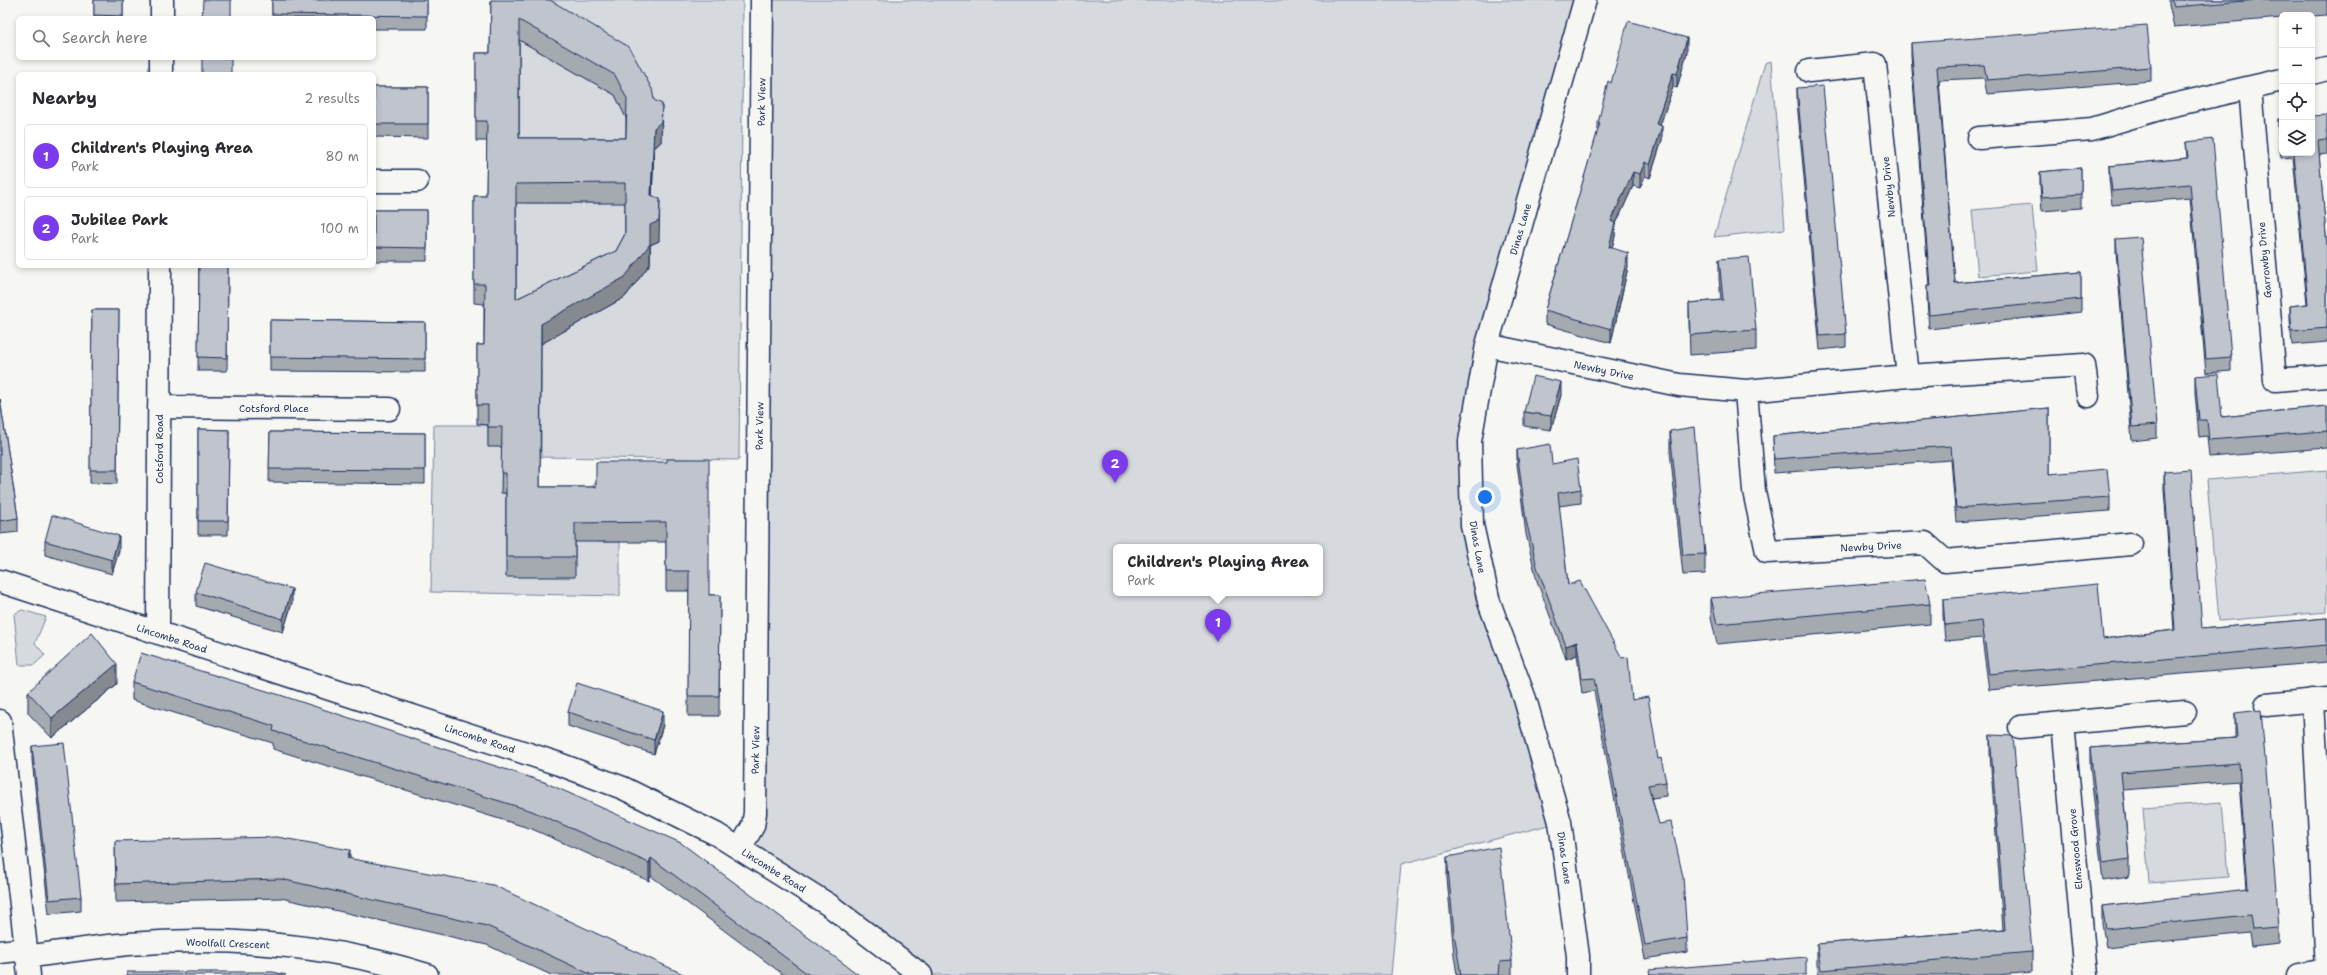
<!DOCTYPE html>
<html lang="en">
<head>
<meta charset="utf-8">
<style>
	body { margin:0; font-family:"Shantell Sans",sans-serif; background:#f7f7f7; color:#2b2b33 }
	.controls { position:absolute; right:12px; top:12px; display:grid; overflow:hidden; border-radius:6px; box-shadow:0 2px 6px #0003 }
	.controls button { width:36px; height:36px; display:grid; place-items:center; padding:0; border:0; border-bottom:1px solid #e1e1e2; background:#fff; color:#2b2b33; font:20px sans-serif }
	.you { position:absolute; left:1485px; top:497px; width:14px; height:14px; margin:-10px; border:3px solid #fff; border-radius:50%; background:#1a73e8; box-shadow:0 0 0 6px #1a73e833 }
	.badge { display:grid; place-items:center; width:26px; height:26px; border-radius:50%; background:#7c3aed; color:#fff; font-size:13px; font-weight:700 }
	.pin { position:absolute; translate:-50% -33px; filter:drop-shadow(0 1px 2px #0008) }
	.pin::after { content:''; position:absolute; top:21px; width:14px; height:12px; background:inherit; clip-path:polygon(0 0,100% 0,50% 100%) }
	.popup { position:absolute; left:1113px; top:544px; width:210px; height:52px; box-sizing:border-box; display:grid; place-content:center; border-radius:6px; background:#fff; filter:drop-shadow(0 1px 3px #0005); font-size:13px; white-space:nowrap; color:#7c7c81 }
	.popup b { font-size:15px; color:#2b2b33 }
	.popup::after { content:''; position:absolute; left:50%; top:100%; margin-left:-8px; border:8px solid transparent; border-top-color:#fff }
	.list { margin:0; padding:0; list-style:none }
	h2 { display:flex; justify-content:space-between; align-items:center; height:52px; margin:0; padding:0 16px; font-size:17px }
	h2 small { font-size:13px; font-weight:400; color:#7c7c81 }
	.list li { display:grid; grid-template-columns:26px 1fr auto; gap:12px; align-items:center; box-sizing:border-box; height:64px; margin:0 8px 8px; padding:0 8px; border:1px solid #e1e1e2; border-radius:6px }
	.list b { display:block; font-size:15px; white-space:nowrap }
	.list p { margin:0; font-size:13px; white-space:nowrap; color:#7c7c81 }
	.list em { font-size:13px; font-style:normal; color:#7c7c81 }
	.icon { flex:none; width:22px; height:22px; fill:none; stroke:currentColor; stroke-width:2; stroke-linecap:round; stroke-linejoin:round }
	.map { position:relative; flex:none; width:2327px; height:975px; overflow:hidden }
	.search { position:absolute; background:#fff; box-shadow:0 2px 6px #0003; left:16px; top:16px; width:360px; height:44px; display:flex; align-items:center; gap:10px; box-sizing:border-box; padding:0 14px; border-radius:6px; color:#7c7c81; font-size:15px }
	.panel { position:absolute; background:#fff; box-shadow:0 2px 6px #0003; left:16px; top:72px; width:360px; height:196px; border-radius:6px }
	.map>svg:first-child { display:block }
	.green { fill:#d6d9dd; stroke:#78849e; fill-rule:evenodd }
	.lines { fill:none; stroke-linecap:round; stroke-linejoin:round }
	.minor-casing { stroke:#1b2f5e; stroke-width:25 }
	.minor { stroke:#f6f6f2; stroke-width:22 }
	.wall { fill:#a5a9b0; stroke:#1b2f5e; fill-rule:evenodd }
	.shaded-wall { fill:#868990; stroke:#1b2f5e }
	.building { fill:#c0c4cd; stroke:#1b2f5e; fill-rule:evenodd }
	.labels { text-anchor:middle; stroke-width:4; stroke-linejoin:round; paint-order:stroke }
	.street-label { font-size:10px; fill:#1b2f5e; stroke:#f6f6f2 }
</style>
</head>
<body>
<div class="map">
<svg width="2327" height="975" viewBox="0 0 2327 975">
	<rect width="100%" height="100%" fill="#f6f6f2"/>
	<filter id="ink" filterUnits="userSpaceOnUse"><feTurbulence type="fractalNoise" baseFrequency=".025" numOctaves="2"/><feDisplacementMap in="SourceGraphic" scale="8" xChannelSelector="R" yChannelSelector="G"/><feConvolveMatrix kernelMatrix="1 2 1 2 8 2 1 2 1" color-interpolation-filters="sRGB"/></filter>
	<g filter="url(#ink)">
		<path class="green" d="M 514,0 L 743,0 L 739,460 L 541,457 L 541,370 L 517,357 L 625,297 L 650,264 L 654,148 L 661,142 L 662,124 Z
			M 762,0 L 1585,0 L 1470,441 L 1472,525 L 1560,822 L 1401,864 L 1391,975 L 920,975 L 740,848 L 748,836 ZM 1116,547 L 1320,547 L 1320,593 L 1116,593 Z
			M 519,40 L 615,95 L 627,119 L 625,254 L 516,319 L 516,188 L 526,203 L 600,203 L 519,162 Z
			M 1771,61 L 1785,229 L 1714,237 L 1765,63 Z
			M 2032,205 L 2038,271 L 1978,276 L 1972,210 Z
			M 434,425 L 488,425 L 488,446 L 502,447 L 502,493 L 575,507 L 596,482 L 596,542 L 620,542 L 620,596 L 431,592 Z
			M 2327,470 L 2327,612 L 2219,621 L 2207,480 Z
			M 22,610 L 46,617 L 35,643 L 45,655 L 34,665 L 19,665 L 14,614 Z
			M 2222,802 L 2228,877 L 2149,883 L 2143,808 Z"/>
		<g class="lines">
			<g class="minor-casing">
				<path id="minor" d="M 162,18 L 162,0
					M 1809,71 L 1875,64 L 1908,376
					M 2312,73 L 2327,69
					M 161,74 L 161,58
					M 2250,88 L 2275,380 L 2327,376
					M 1979,138 L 2092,129 L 2169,106 L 2282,80
					M 374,181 L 417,181
					M 1487,345 L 1679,385 L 1746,391 L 1908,376 L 2084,365 L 2088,396
					M 1746,391 L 1754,491 L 1767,552 L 1925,543 L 1945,561 L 2131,544
					M 159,407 L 389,409
					M 0,581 L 559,764 L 623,788 L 716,834 L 829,905 L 921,975
					M 158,633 L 160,266
					M 2313,700 L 2327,970
					M 2266,705 L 2327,699
					M 0,721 L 29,975
					M 2063,723 L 2086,975
					M 2020,727 L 2185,712
					M 740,848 L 753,826 L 755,813 L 762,0
					M 0,952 L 25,949
					M 26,957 C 60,952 95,947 129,944 C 228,936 331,945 427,975
					M 1578,975 L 1578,956 L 1560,822 L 1525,699 L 1489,602 L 1472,525 L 1470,441 L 1487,345 L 1585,0
					M 2299,975 L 2327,970"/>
			</g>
			<use href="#minor" class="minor"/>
		</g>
		<path class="wall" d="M 94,0 L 123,0 L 123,18 L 94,18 Z
			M 272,0 L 427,0 L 427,29 L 374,29 L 374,18 L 272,18 Z
			M 491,0 L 629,47 L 661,142 L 654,148 L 652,196 L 659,241 L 650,245 L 650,264 L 625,297 L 541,344 L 540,487 L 596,487 L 667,462 L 709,595 L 720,595 L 719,716 L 688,716 L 689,591 L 666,591 L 666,542 L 575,542 L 575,577 L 506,577 L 506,493 L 501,493 L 502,447 L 488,447 L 488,425 L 477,424 L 477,345 L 484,345 L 484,304 L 474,303 L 474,196 L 486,196 L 487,141 L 476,141 L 476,53 L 490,53 ZM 519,40 L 615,95 L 626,118 L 626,138 L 519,138 ZM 516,203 L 625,203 L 625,234 L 616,251 L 516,299 Z
			M 2169,0 L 2327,0 L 2327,15 L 2312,16 L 2312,15 L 2282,15 L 2282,18 L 2174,27 L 2169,5 Z
			M 1911,43 L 2151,67 L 2151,81 L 1987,94 L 1984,78 L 1939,80 L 1955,283 L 2081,272 L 2081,312 L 1929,329 L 1927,300 L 1927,286 L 1929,286 L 1911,56 Z
			M 1687,52 L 1677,88 L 1673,87 L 1660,125 L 1662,140 L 1650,178 L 1645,176 L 1640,188 L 1633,186 L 1615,226 L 1615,236 L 1612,248 L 1628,267 L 1611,343 L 1545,324 L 1545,310 L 1598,131 L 1598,123 L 1611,83 Z
			M 374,87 L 428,87 L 428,138 L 374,137 Z
			M 1797,88 L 1846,334 L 1846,347 L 1820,350 L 1797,102 Z
			M 2327,115 L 2327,154 L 2319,155 L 2327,247 L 2327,342 L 2292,345 L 2290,320 L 2290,306 L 2307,304 L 2293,157 L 2281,158 L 2278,133 L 2278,119 L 2282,119 L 2282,153 L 2312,153 Z
			M 2186,142 L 2231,357 L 2231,371 L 2206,373 L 2190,198 L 2112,205 L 2109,179 L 2109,166 L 2187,158 Z
			M 2081,168 L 2081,208 L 2042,211 L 2040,186 L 2040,172 Z
			M 374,210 L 427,210 L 427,261 L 374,261 Z
			M 2116,239 L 2157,425 L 2157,438 L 2132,441 L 2116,252 Z
			M 1719,259 L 1756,330 L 1756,350 L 1690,355 L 1689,324 L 1689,303 L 1721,300 L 1719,279 Z
			M 199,266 L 228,266 L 227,371 L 198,371 Z
			M 92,310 L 119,310 L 117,484 L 90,483 Z
			M 270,320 L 425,322 L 425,372 L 270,371 Z
			M 2195,376 L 2222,417 L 2327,406 L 2327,448 L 2209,457 L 2207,436 L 2199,437 L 2195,393 Z
			M 1561,395 L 1551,430 L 1524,426 L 1524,412 Z
			M 0,399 L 18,518 L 18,532 L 0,534 Z
			M 2049,408 L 2049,474 L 2110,497 L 2110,511 L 1956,522 L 1951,460 L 1774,473 L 1773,436 Z
			M 198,429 L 229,430 L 228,535 L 198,535 Z
			M 1670,431 L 1705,554 L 1705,574 L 1683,575 L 1670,451 Z
			M 270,432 L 425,433 L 425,484 L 269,482 Z
			M 1517,450 L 1552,464 L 1581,489 L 1581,503 L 1559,506 L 1568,585 L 1632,700 L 1658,759 L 1666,782 L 1666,796 L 1652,798 L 1687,938 L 1687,952 L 1645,959 L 1594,691 L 1582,693 L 1577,655 L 1566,659 L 1537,581 L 1526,534 L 1517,464 Z
			M 2164,472 L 2202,629 L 2327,618 L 2327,662 L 1989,690 L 1982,638 L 1945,641 L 1943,616 L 1943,599 L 2103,639 L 2174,630 L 2164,489 Z
			M 45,541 L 119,550 L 112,574 L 45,555 Z
			M 196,592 L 292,603 L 283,632 L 196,606 Z
			M 1711,598 L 1930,604 L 1930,624 L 1717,644 L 1711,618 Z
			M 132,682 L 544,782 L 859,975 L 784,975 L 651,876 L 649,881 L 532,829 L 273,749 L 273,743 L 132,700 Z
			M 117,684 L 52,738 L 28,713 L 28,692 Z
			M 568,712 L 663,725 L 654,754 L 568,726 Z
			M 2235,713 L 2279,927 L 2279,944 L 2252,947 L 2250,933 L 2106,947 L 2102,924 L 2102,906 L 2247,890 L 2239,781 L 2123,790 L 2129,859 L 2129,877 L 2103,881 L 2090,766 L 2090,748 L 2235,738 Z
			M 1990,735 L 2032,952 L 2032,972 L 1997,975 L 1818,975 L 1817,964 L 1817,944 L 2003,929 L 1990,755 Z
			M 32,746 L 81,897 L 81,911 L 49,914 L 32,760 Z
			M 115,841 L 350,859 L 685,975 L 551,975 L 487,945 L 281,898 L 116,902 Z
			M 1447,857 L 1512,961 L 1512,975 L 1457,975 L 1454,955 L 1447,878 Z"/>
		<path class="shaded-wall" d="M 1687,38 L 1687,52 L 1677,88 L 1677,74 Z
			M 1673,73 L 1673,87 L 1656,138 L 1656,124 Z
			M 662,104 L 661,142 L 654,148 L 651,215 L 651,195 L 654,128 Z
			M 1662,126 L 1662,140 L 1650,178 L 1650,165 Z
			M 1645,162 L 1645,176 L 1640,188 L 1640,174 Z
			M 1633,172 L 1633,186 L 1615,226 L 1615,236 L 1609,261 L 1609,247 L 1611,221 Z
			M 660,199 L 659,241 L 650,245 L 650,264 L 625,297 L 541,344 L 541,324 L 650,225 Z
			M 1628,253 L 1628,267 L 1611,343 L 1611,329 Z
			M 1561,382 L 1561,395 L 1551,430 L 1551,416 Z
			M 119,536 L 119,550 L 112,574 L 112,560 Z
			M 292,589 L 292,603 L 283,632 L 283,619 Z
			M 1577,642 L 1577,655 L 1566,659 L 1566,646 Z
			M 117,664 L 117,684 L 52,738 L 52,718 Z
			M 663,711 L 663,725 L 654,754 L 654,740 Z
			M 350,850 L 350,868 L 347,858 Z
			M 651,858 L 651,876 L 649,881 L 649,863 Z"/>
		<path class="building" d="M 94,0 L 123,0 L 123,16 L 94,15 Z
			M 203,0 L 231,0 L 231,18 L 202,18 Z
			M 272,0 L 427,0 L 427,16 L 272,14 Z
			M 491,0 L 550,0 L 629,47 L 652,89 L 654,100 L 662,104 L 661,122 L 654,128 L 651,195 L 660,199 L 659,221 L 650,225 L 650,244 L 625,277 L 541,324 L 540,487 L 596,487 L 596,462 L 667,462 L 667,459 L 709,459 L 709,595 L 720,595 L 719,696 L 688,696 L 689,571 L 666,571 L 666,522 L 575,523 L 575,557 L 506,557 L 506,473 L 501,473 L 502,427 L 488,427 L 488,405 L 477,405 L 477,345 L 484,345 L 485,284 L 474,284 L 474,196 L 486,196 L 487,121 L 476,121 L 476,53 L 490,53 ZM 519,20 L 615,75 L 627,99 L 626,138 L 519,138 ZM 625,183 L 625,234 L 616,251 L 516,299 L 516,184 Z
			M 2172,0 L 2257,0 L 2174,7 Z
			M 1628,21 L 1687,38 L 1677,74 L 1673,73 L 1656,124 L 1662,126 L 1650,165 L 1645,162 L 1640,174 L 1633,172 L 1611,221 L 1615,223 L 1609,247 L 1628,253 L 1611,329 L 1545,310 L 1600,123 L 1598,123 L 1608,81 L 1611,83 Z
			M 2147,25 L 2151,67 L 1987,80 L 1984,65 L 1937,67 L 1955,283 L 2081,272 L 2081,299 L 1929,315 L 1927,286 L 1930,286 L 1911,43 Z
			M 202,58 L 231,58 L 231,74 L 202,74 Z
			M 1823,86 L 1846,334 L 1820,336 L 1797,88 Z
			M 374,87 L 428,87 L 428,124 L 374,124 Z
			M 2327,115 L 2327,140 L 2318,141 L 2327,247 L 2327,328 L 2292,331 L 2290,306 L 2308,304 L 2294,153 L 2312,153 L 2312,116 Z
			M 2278,119 L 2282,119 L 2282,144 L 2281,144 Z
			M 2213,139 L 2231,357 L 2206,359 L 2190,184 L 2112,191 L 2109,166 L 2188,158 L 2186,142 Z
			M 2081,168 L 2081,194 L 2042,197 L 2040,172 Z
			M 374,210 L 427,210 L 427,248 L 374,247 Z
			M 2141,237 L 2157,425 L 2132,427 L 2116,239 Z
			M 1749,257 L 1756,330 L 1690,335 L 1689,303 L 1723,300 L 1719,259 Z
			M 199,266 L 228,266 L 227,358 L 198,357 Z
			M 92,310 L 119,310 L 117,470 L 90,470 Z
			M 270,320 L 425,322 L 425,359 L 270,357 Z
			M 2218,374 L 2222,417 L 2327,406 L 2327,431 L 2209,440 L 2207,420 L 2199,420 L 2195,376 Z
			M 1533,376 L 1561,382 L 1551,416 L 1524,412 Z
			M 0,399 L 18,518 L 0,521 Z
			M 2049,408 L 2049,474 L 2107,469 L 2110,497 L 1956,508 L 1951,446 L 1774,459 L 1773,436 Z
			M 1694,427 L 1705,554 L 1683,555 L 1670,431 Z
			M 198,429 L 229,430 L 228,521 L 198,521 Z
			M 270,432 L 425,433 L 425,470 L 269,469 Z
			M 1550,444 L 1552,464 L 1577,459 L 1581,489 L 1558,493 L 1568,585 L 1580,581 L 1622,658 L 1628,657 L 1632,700 L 1648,697 L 1658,759 L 1661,758 L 1666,782 L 1648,785 L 1659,824 L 1671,822 L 1683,877 L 1687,938 L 1645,945 L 1594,678 L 1582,679 L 1577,642 L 1566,646 L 1537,567 L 1526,520 L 1517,450 Z
			M 2191,470 L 2202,629 L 2327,618 L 2327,645 L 1989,674 L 1982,621 L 1945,625 L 1943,599 L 2098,584 L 2103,639 L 2175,630 L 2164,472 Z
			M 52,515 L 119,536 L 112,560 L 45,541 Z
			M 205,563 L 292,589 L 283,619 L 196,592 Z
			M 1925,579 L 1930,604 L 1717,624 L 1711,598 Z
			M 92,633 L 117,664 L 52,718 L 28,692 Z
			M 141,653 L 280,695 L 544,782 L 681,843 L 859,975 L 809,975 L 651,858 L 649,863 L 532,811 L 273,731 L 274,726 L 132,682 Z
			M 577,683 L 663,711 L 654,740 L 568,712 Z
			M 2261,710 L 2279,927 L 2252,929 L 2250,915 L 2106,929 L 2102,906 L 2248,889 L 2239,763 L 2121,772 L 2129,859 L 2103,863 L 2090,748 L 2237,738 L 2235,713 Z
			M 1990,735 L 2013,736 L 2032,952 L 1821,970 L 1817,944 L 2005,929 Z
			M 64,743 L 81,897 L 49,900 L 32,746 Z
			M 277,837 L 350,850 L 347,858 L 493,885 L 685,975 L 592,975 L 487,926 L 281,879 L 116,884 L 115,841 Z
			M 1499,847 L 1512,961 L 1500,962 L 1499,975 L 1461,975 L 1454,933 L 1447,857 Z
			M 1806,957 L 1806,975 L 1650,975 L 1649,970 Z
			M 127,972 L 273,972 L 286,975 L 127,975 Z"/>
	</g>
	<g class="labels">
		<g class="street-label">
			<text transform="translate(761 102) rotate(-89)" y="4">Park View</text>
			<text transform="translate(1888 187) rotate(-96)" y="4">Newby Drive</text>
			<text transform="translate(1520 229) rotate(-74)" y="4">Dinas Lane</text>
			<text transform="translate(2264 260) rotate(-95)" y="4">Garrowby Drive</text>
			<text transform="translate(1604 370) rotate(12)" y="4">Newby Drive</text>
			<text x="274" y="412">Cotsford Place</text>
			<text transform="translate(759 426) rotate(-89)" y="4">Park View</text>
			<text transform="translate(159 449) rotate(-90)" y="4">Cotsford Road</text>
			<text transform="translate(1871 546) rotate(-3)" y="4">Newby Drive</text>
			<text transform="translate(1478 547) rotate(80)" y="4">Dinas Lane</text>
			<text transform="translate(172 638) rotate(18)" y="4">Lincombe Road</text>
			<text transform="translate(480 738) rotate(18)" y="4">Lincombe Road</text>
			<text transform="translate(755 750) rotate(-89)" y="4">Park View</text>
			<text transform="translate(2075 849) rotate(-95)" y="4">Elmswood Grove</text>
			<text transform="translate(1565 858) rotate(82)" y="4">Dinas Lane</text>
			<text transform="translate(774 870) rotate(32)" y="4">Lincombe Road</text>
			<text transform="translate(228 943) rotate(2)" y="4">Woolfall Crescent</text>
		</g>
	</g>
</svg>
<div class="controls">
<button>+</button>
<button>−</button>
<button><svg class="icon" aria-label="locate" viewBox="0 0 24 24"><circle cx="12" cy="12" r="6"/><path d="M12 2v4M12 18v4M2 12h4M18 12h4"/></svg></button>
<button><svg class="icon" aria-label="layers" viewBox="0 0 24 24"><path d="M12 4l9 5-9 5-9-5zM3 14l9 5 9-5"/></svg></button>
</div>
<div class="you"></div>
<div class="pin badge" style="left:1218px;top:642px">1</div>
<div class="popup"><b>Children's Playing Area</b>Park</div>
<div class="pin badge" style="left:1115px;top:483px">2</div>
<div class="search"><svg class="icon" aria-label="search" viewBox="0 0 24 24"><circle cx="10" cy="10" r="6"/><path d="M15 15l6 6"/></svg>Search here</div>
<section class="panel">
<h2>Nearby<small>2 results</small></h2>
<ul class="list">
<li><span class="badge">1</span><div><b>Children's Playing Area</b><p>Park</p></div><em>80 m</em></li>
<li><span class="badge">2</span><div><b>Jubilee Park</b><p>Park</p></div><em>100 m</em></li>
</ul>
</section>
</div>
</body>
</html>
